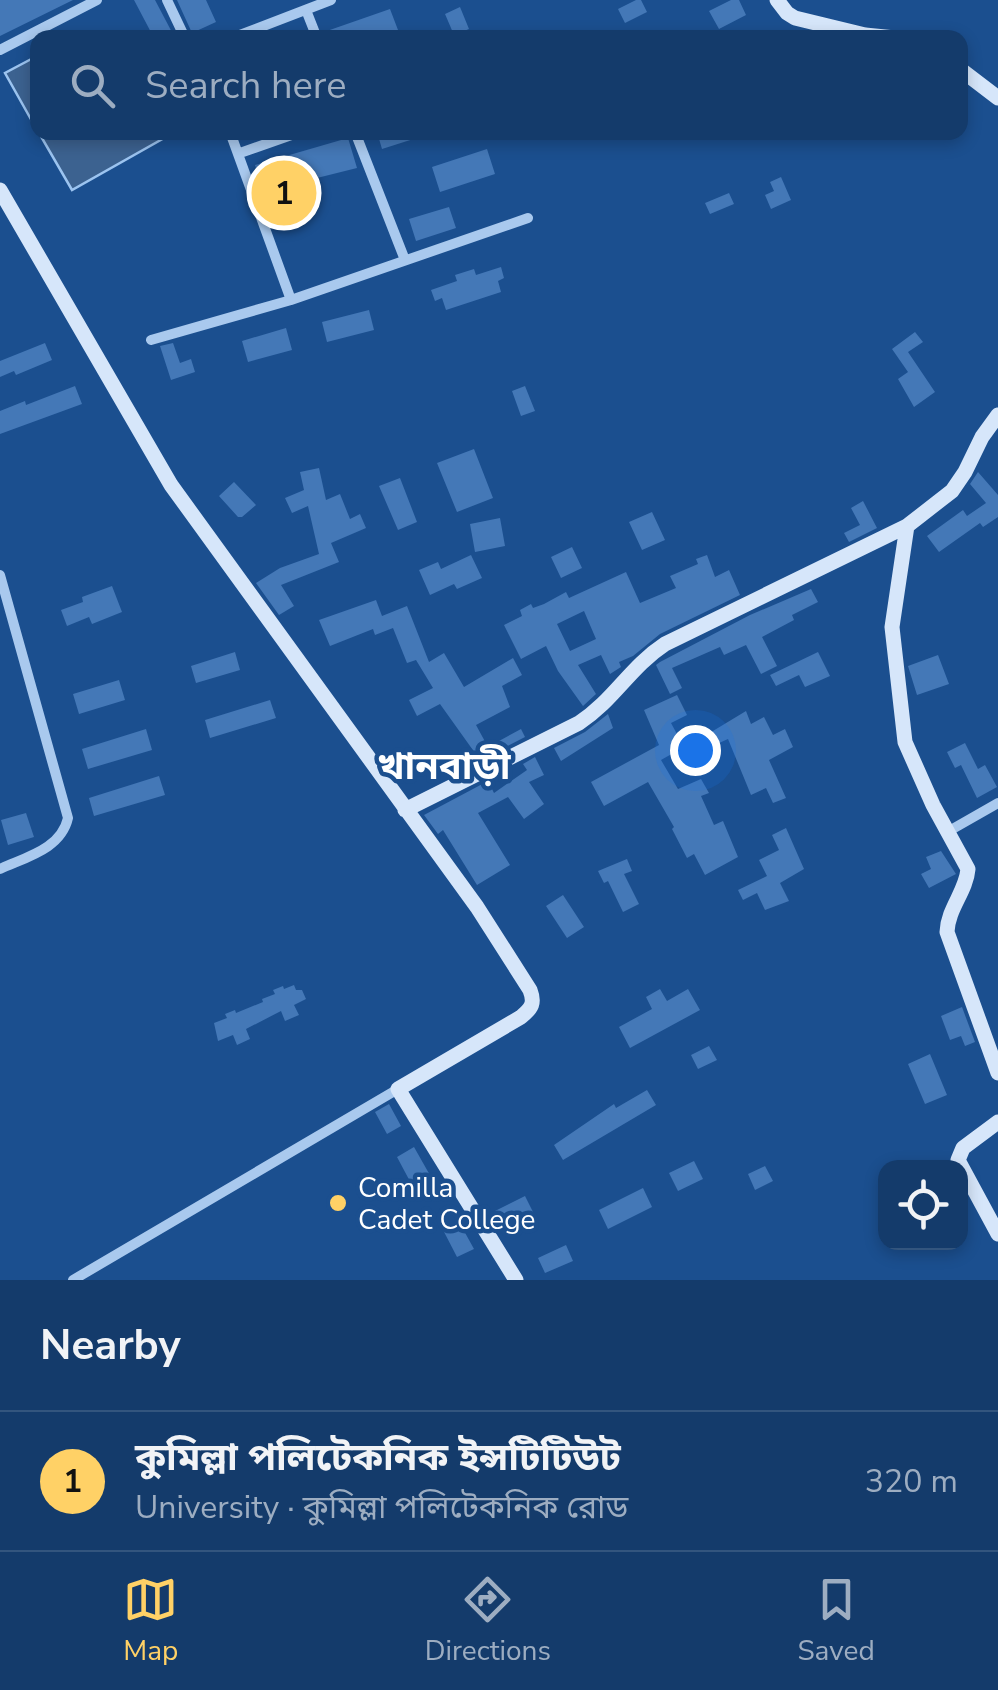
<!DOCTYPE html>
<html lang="en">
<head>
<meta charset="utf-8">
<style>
	body { margin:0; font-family:"Nunito Sans","Noto Sans Bengali",sans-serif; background:#1d4271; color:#f1f3f6 }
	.controls { position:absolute; right:30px; bottom:30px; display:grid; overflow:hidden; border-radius:20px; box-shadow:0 5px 15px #0003 }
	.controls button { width:90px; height:90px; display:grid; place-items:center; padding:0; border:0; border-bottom:2px solid #33557e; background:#143b6b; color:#f1f3f6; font:50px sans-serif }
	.you { position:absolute; left:695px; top:750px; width:35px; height:35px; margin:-25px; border:8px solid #fff; border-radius:50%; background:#1a73e8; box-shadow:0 0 0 15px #1a73e833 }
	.badge { display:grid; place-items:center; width:65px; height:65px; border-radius:50%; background:#ffd166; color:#111; font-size:32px; font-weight:700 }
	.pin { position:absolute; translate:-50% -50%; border:5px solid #fff; box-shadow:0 2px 10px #0006 }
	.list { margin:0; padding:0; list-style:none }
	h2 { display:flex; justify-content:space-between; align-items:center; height:130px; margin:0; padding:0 40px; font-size:42px }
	h2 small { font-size:32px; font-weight:400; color:#9dadc1 }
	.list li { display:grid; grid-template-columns:65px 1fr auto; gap:30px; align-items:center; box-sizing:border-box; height:140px; padding:0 40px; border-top:2px solid #33557e }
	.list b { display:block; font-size:38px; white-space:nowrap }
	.list p { margin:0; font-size:32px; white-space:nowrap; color:#9dadc1 }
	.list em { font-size:32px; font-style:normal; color:#9dadc1 }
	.icon { flex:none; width:55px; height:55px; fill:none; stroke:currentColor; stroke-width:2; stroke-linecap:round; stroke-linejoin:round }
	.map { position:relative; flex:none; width:998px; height:1280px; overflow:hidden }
	.search { position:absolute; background:#143b6b; box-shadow:0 5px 15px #0003; left:30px; right:30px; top:30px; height:110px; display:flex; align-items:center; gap:25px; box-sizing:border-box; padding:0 35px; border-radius:20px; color:#9dadc1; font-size:38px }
	.sheet { height:270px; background:#143b6b }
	nav { display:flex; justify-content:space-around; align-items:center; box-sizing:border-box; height:140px; border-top:2px solid #33557e; background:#143b6b; font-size:28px; color:#9dadc1 }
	nav a { display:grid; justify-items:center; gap:5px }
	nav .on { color:#ffd166 }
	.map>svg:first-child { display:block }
	.water { fill:#3c6290; stroke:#9cc4f0; stroke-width:2.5 }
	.building { fill:#4478b7; fill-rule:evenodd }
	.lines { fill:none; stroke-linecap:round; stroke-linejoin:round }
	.street { stroke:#a9c9ee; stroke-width:10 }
	.secondary { stroke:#d6e6fa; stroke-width:15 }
	.poi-dot { fill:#ffd166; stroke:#1b4f8f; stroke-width:4 }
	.labels { text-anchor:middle; stroke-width:9; stroke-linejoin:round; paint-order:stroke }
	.poi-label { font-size:28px; fill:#fff; stroke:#1b4f8f; text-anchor:start }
	.district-label { font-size:38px; font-weight:bold; fill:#fff; stroke:#1b4f8f }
</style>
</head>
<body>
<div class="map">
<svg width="998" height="1280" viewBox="0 0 998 1280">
	<rect width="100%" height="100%" fill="#1b4f8f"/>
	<path class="water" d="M 37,56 L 37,130 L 5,73 Z
		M 39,133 L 173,133 L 72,190 Z"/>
	<path class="building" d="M 0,0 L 73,0 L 0,36 Z
		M 134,0 L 155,0 L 175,38 L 154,38 Z
		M 177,0 L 206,0 L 216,22 L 192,33 Z
		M 636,0 L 641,0 L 647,12 L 625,23 L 618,9 Z
		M 731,0 L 739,0 L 746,15 L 719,29 L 709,11 Z
		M 460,7 L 469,29 L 454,35 L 445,14 Z
		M 390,9 L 398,30 L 376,38 L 326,38 L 324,32 Z
		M 377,132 L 426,132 L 426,135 L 382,149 Z
		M 348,138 L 357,168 L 301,182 L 306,198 L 267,208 L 255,165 Z
		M 487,149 L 495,174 L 440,192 L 432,167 Z
		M 781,177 L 791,200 L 771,209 L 765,195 L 774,191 L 770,182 Z
		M 729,193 L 734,204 L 710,214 L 705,203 Z
		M 449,207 L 456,228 L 416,241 L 409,219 Z
		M 501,267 L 504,278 L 498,281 L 501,292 L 446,310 L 442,298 L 435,301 L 431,290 L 457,281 L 455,275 L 474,269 L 476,275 Z
		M 369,310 L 374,330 L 327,342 L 322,322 Z
		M 286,328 L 292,350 L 248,362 L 242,341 Z
		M 915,332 L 923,342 L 908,352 L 935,392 L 914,407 L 898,379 L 908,372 L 892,349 Z
		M 45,343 L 52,360 L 16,375 L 14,371 L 0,377 L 0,361 Z
		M 173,343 L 180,363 L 191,359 L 195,372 L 171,380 L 160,346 Z
		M 75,386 L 82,404 L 0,434 L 0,411 L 25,401 L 26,405 Z
		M 525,386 L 535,411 L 521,416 L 512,391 Z
		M 474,449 L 493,498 L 457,512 L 437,463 Z
		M 319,468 L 326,500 L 340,494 L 350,519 L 360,514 L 366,528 L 331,543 L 339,562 L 281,585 L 294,606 L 279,615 L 256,583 L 280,568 L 319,554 L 308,506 L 292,513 L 285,498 L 304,490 L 300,472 Z
		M 978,472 L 998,495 L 998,517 L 983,527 L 980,523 L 939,552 L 927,536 L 963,510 L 967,516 L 986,503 L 970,484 Z
		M 400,478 L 417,522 L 398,530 L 379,486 Z
		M 234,482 L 256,505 L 242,517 L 238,517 L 219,496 Z
		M 863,501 L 877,528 L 849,542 L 844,533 L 860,525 L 851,508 Z
		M 652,512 L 665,540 L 642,550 L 629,522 Z
		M 500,518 L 505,546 L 475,552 L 470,524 Z
		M 572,547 L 582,568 L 561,578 L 551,557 Z
		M 471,555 L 482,578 L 457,589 L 454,584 L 430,595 L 419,570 L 438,562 L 441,569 Z
		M 707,555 L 715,577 L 729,570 L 740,595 L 660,634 L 633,656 L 619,662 L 621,667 L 610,674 L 601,655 L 578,665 L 596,694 L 583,706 L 558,671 L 546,646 L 521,659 L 504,625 L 522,616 L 520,610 L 531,604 L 533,608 L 544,604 L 566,592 L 569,598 L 626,572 L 640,603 L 676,588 L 670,576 L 698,564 L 696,559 ZM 584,611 L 596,639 L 570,651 L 557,624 Z
		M 112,586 L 122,612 L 92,624 L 89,617 L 67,626 L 61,610 L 83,602 L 82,597 Z
		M 811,589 L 818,602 L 792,615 L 794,620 L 762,637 L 777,666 L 761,674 L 746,645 L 724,655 L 720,647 L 672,668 L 682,688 L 670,694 L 656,665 L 660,662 L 750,615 Z
		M 376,600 L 382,616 L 407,606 L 429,662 L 444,653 L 464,687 L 513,658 L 522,675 L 502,686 L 510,707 L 476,725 L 488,747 L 521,729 L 525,737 L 480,760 L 440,704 L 417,716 L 409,700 L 433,688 L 416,660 L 407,663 L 393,628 L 375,635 L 373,629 L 330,646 L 319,620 Z
		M 235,652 L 240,670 L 196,683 L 191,666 Z
		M 818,652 L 830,676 L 805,687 L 799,675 L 776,686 L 770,675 Z
		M 938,655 L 949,684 L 917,695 L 908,666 Z
		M 119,680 L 125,700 L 79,714 L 73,694 Z
		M 677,695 L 687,715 L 671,723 L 684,747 L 661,760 L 678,789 L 701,779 L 709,793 L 701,796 L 714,825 L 723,821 L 738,857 L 705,875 L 694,854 L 687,858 L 672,829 L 674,827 L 648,782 L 604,806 L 591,782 L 659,745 L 644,710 Z
		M 270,700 L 276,718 L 210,738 L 205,720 Z
		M 746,711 L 751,724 L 764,717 L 773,735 L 785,729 L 793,747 L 769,760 L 786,798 L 773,803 L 766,788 L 751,795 L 728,739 L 708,748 L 703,737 Z
		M 608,714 L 613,728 L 561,761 L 554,748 L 585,732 Z
		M 146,729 L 152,750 L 88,769 L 82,749 Z
		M 965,743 L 978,769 L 985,765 L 997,787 L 977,798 L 961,765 L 955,768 L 947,752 Z
		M 535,757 L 544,775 L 529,782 L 544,804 L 524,819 L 508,797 L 478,813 L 510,865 L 477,885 L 443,830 L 438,834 L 424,815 L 488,781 L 494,793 L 527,770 L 523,764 Z
		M 159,776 L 165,795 L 94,816 L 89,798 Z
		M 26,813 L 34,837 L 8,845 L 1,820 Z
		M 786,828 L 804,869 L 780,883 L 789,901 L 765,910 L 757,893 L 743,900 L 738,890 L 767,876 L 759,860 L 779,850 L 772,835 Z
		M 941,851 L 956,874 L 929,888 L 921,874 L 931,869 L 926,857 Z
		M 627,859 L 632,871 L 624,874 L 639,904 L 623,912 L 608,881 L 604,883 L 598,871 Z
		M 563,895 L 584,927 L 567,938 L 546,906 Z
		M 294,985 L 296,990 L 302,990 L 306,999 L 294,1005 L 299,1015 L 285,1021 L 281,1011 L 246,1029 L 250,1039 L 237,1045 L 233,1035 L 218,1041 L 214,1023 L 227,1018 L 225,1014 L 235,1010 L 236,1013 L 263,1002 L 262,999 L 275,994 L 273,990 L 283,986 L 284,989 Z
		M 660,989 L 667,1001 L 688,989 L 700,1010 L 630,1048 L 619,1027 L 652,1009 L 646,997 Z
		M 962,1007 L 975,1042 L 965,1046 L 961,1036 L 950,1040 L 941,1016 Z
		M 709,1046 L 717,1060 L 698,1069 L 691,1055 Z
		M 930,1054 L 947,1095 L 925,1104 L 908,1064 Z
		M 647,1090 L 656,1105 L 563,1160 L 554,1145 L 614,1104 L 616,1108 Z
		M 389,1104 L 401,1126 L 387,1134 L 375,1112 Z
		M 414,1147 L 431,1177 L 413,1187 L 397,1157 Z
		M 694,1161 L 703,1179 L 678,1191 L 669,1173 Z
		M 765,1166 L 773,1181 L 755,1190 L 748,1174 Z
		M 643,1188 L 652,1207 L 608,1229 L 599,1210 Z
		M 525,1196 L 533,1212 L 503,1227 L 495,1211 Z
		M 458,1220 L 474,1249 L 457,1257 L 442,1228 Z
		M 566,1245 L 573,1261 L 545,1273 L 538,1258 Z"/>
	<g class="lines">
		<path class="street" d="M 167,0 L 185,38
			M 306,10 L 317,38
			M 232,38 L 331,0
			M 0,50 L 97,0
			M 230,132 L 291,300
			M 355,132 L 405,260
			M 240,153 L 300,132
			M 151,340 L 291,300 L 528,218
			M 0,575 L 68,818 C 61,849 26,857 0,869
			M 949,831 L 998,803
			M 73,1280 L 398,1089"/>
		<path class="secondary" d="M 777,0 L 787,13 L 795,18 L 865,35 L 895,38
			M 960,69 L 998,98
			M 0,190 L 171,485 L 477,907 L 530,990 C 535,1003 532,1008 521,1017 L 398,1089 L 516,1280
			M 907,526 L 892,627 L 905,742 L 933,805 L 968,869 C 966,892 948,908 947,932 L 998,1073
			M 405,810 L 579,723 C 614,700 630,667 665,644 L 907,526 L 952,491 L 965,472 L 982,437 L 998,415
			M 998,1122 L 963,1148 L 958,1160 L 998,1234"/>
	</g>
	<circle class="poi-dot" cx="338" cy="1203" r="10"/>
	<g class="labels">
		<g class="poi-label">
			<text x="358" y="1197">Comilla<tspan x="358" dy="32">Cadet College</tspan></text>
		</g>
		<g class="district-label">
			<text x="444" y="779">খানবাড়ী</text>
		</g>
	</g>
</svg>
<div class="controls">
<button><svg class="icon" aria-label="locate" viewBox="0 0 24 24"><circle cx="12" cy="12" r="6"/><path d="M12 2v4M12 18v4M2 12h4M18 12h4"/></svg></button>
</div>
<div class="you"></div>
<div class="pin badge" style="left:284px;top:193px">1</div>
<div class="search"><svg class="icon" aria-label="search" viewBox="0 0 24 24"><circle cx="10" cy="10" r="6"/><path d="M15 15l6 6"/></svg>Search here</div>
</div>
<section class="sheet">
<h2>Nearby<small></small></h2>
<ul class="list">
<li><span class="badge">1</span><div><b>কুমিল্লা পলিটেকনিক ইন্সটিটিউট</b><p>University · কুমিল্লা পলিটেকনিক রোড</p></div><em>320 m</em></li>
</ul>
</section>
<nav>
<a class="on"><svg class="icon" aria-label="map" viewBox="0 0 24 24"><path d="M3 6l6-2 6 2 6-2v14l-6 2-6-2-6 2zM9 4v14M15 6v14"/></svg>Map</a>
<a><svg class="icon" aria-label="directions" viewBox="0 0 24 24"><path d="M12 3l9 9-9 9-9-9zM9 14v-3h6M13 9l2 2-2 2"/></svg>Directions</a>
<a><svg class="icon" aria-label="saved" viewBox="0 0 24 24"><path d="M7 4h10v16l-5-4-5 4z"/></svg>Saved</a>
</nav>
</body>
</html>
